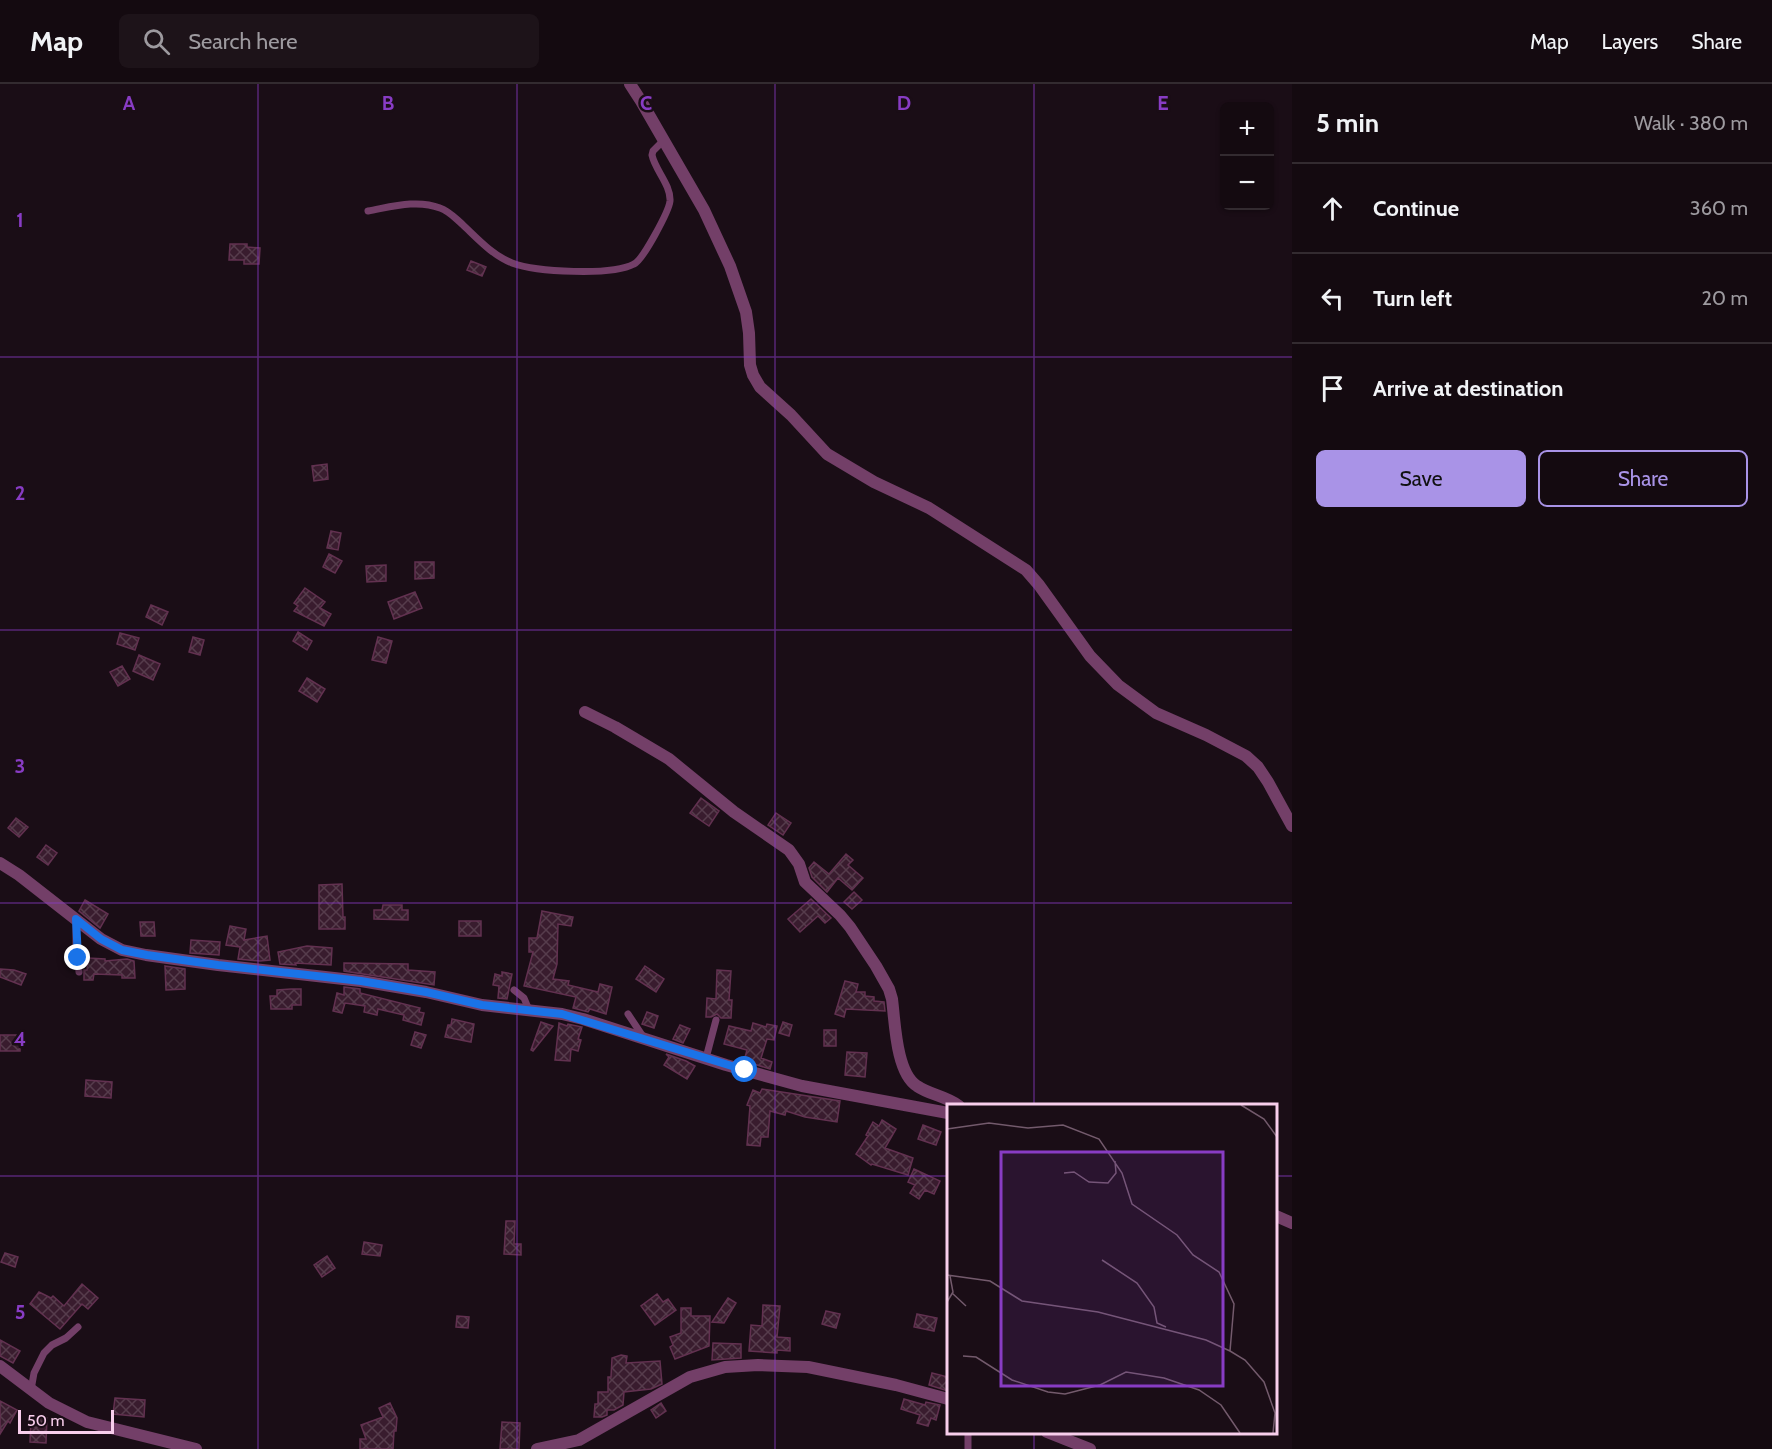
<!DOCTYPE html>
<html lang="en">
<head>
<meta charset="utf-8">
<style>
	body { margin:0; font-family:Cabin,sans-serif; background:#1d1319; color:#f1f3f6 }
	.controls { position:absolute; right:18px; top:18px; display:grid; overflow:hidden; border-radius:9px; box-shadow:0 2px 4px #0004 }
	.controls button { width:54px; height:54px; display:grid; place-items:center; padding:0; border:0; border-bottom:2px solid #332b30; background:#140a10; color:#f1f3f6; font:30px sans-serif }
	.scale { position:absolute; left:18px; bottom:15px; width:96px; box-sizing:border-box; padding-left:6px; border:3px solid #f8ceec; border-top:0; font-size:16px; line-height:21px; white-space:nowrap; color:#f8ceec; -webkit-text-stroke:4px #1a0d16; paint-order:stroke }
	.stop { position:absolute; width:18px; height:18px; margin:-14px; border:4px solid #1a73e8; border-radius:50%; background:#fff }
	.stop.end { background:#1a73e8; border-color:#fff; box-shadow:0 2px 6px #0008 }
	.list { margin:0; padding:0; list-style:none }
	h2 { display:flex; justify-content:space-between; align-items:center; height:78px; margin:0; padding:0 24px; font-size:26px }
	h2 small { font-size:20px; font-weight:400; color:#9d9a9f }
	.list li { display:grid; grid-template-columns:39px 1fr auto; gap:18px; align-items:center; box-sizing:border-box; height:90px; padding:0 24px; border-top:2px solid #332b30 }
	.list b { display:block; font-size:22px; white-space:nowrap }
	.list em { font-size:20px; font-style:normal; color:#9d9a9f }
	.actions { display:flex; gap:12px; padding:18px 24px }
	.actions a { flex:1; padding:14px 0; border:2px solid #a993e7; border-radius:9px; text-align:center; font-size:21px; color:#a993e7 }
	.actions .main { background:#a993e7; color:#111 }
	.icon { flex:none; width:33px; height:33px; fill:none; stroke:currentColor; stroke-width:2; stroke-linecap:round; stroke-linejoin:round }
	.map { position:relative; flex:none; width:1292px; height:1365px; overflow:hidden }
	header { display:flex; align-items:center; gap:36px; box-sizing:border-box; height:84px; padding:0 30px; background:#140a10; border-bottom:2px solid #332b30 }
	header strong { font-size:28px }
	nav { display:flex; gap:33px; margin-inline-start:auto; font-size:21px }
	.search { width:420px; height:54px; background:#1d1319; display:flex; align-items:center; gap:15px; box-sizing:border-box; padding:0 21px; border-radius:9px; color:#9d9a9f; font-size:22px }
	main { display:flex }
	aside { flex:1; background:#140a10 }
	.map>svg:first-child { display:block }
	.building { fill:url(#building-cross-hatch); stroke:#623150; stroke-width:1.5 }
	.lines { fill:none; stroke-linecap:round; stroke-linejoin:round }
	.service { stroke:#733f68; stroke-width:7 }
	.minor { stroke:#733f68; stroke-width:12 }
	.tertiary { stroke:#733f68; stroke-width:12 }
	.route { stroke:#1a73e8; stroke-width:8 }
	.grid { fill:none; stroke:#883cc4; stroke-width:1.5; stroke-opacity:0.55 }
	.inset-road { fill:none; stroke:#735a6c; stroke-width:1.5 }
	.view { fill:#883cc4; fill-opacity:0.15; stroke:#883cc4; stroke-width:3 }
	.inset-edge { fill:none; stroke:#f8ceec; stroke-width:3 }
	.grid-label { font-size:20px; text-anchor:middle; font-weight:bold; fill:#883cc4; stroke:#1a0d16; stroke-width:5; stroke-linejoin:round; paint-order:stroke }
</style>
</head>
<body>
<header>
<strong>Map</strong>
<div class="search"><svg class="icon" aria-label="search" viewBox="0 0 24 24"><circle cx="10" cy="10" r="6"/><path d="M15 15l6 6"/></svg>Search here</div>
<nav><a>Map</a><a>Layers</a><a>Share</a></nav>
</header>
<main>
<div class="map">
<svg width="1292" height="1365" viewBox="0 0 1292 1365">
	<defs>
		<pattern id="building-cross-hatch" width="8" height="8" patternUnits="userSpaceOnUse" patternTransform="scale(1.5)"><rect width="8" height="8" fill="#391c2e"/><path d="M0 0l8 8M0 8l8-8" fill="none" stroke="#563c4c"/></pattern>
	</defs>
	<rect width="100%" height="100%" fill="#1a0d16"/>
	<path class="building" d="M 230,160 L 247,160 L 247,163 L 260,164 L 259,180 L 244,180 L 244,176 L 229,176 Z
		M 471,177 L 486,183 L 482,192 L 467,186 Z
		M 327,380 L 328,395 L 314,397 L 312,382 Z
		M 331,447 L 341,449 L 338,466 L 327,464 Z
		M 329,470 L 342,477 L 335,489 L 323,483 Z
		M 415,478 L 434,478 L 434,494 L 415,495 Z
		M 386,481 L 386,497 L 367,498 L 366,482 Z
		M 305,504 L 325,518 L 320,524 L 331,530 L 324,542 L 294,527 L 298,522 L 294,519 Z
		M 415,508 L 422,524 L 394,535 L 388,518 Z
		M 151,521 L 168,528 L 162,541 L 146,533 Z
		M 298,548 L 312,557 L 307,566 L 293,557 Z
		M 120,549 L 139,554 L 135,566 L 117,560 Z
		M 193,553 L 204,556 L 200,571 L 189,568 Z
		M 378,553 L 392,557 L 386,579 L 372,576 Z
		M 139,571 L 160,580 L 153,596 L 133,587 Z
		M 122,582 L 130,595 L 118,602 L 110,588 Z
		M 307,594 L 325,605 L 317,618 L 299,607 Z
		M 701,714 L 719,727 L 709,742 L 690,729 Z
		M 776,729 L 791,739 L 783,751 L 768,741 Z
		M 16,734 L 28,743 L 19,753 L 8,744 Z
		M 46,761 L 57,769 L 48,781 L 37,773 Z
		M 846,770 L 853,776 L 848,781 L 863,794 L 852,806 L 838,794 L 827,808 L 812,793 L 809,784 L 814,778 L 829,790 Z
		M 342,800 L 343,833 L 345,833 L 345,845 L 319,845 L 319,801 Z
		M 854,808 L 862,816 L 852,825 L 844,818 Z
		M 811,815 L 831,834 L 825,839 L 818,832 L 800,848 L 788,835 Z
		M 85,816 L 108,830 L 100,844 L 79,827 Z
		M 383,821 L 402,821 L 402,826 L 408,826 L 408,836 L 374,835 L 374,826 L 382,826 Z
		M 542,827 L 573,833 L 571,842 L 558,840 L 557,880 L 553,895 L 569,897 L 568,901 L 598,908 L 600,900 L 612,903 L 606,930 L 590,925 L 588,928 L 573,924 L 576,913 L 524,902 L 533,868 L 529,868 L 529,854 L 537,854 Z
		M 459,837 L 481,837 L 481,852 L 459,852 Z
		M 140,838 L 154,838 L 155,852 L 141,852 Z
		M 230,842 L 246,845 L 244,856 L 267,852 L 270,876 L 260,877 L 238,875 L 240,863 L 226,861 Z
		M 191,856 L 220,858 L 219,871 L 190,869 Z
		M 307,862 L 332,864 L 331,881 L 295,879 L 296,881 L 280,880 L 278,868 Z
		M 88,874 L 105,875 L 105,877 L 127,875 L 134,877 L 135,894 L 122,894 L 122,891 L 94,890 L 93,896 L 84,896 L 84,886 L 87,886 Z
		M 344,879 L 408,880 L 408,886 L 435,888 L 434,901 L 344,887 Z
		M 165,882 L 185,885 L 185,905 L 166,906 Z
		M 645,882 L 664,895 L 656,908 L 636,895 Z
		M 0,885 L 14,886 L 26,890 L 21,901 L 0,893 Z
		M 717,886 L 731,887 L 729,916 L 732,916 L 731,934 L 721,934 L 717,930 L 711,933 L 706,933 L 707,914 L 716,915 Z
		M 502,888 L 512,890 L 507,915 L 498,914 L 499,902 L 493,901 L 495,890 L 502,892 Z
		M 845,897 L 858,900 L 856,908 L 865,908 L 865,912 L 874,913 L 874,917 L 884,918 L 885,927 L 846,925 L 844,933 L 835,930 Z
		M 344,903 L 360,905 L 360,909 L 420,924 L 419,928 L 424,929 L 421,941 L 403,936 L 404,931 L 378,925 L 377,931 L 364,928 L 365,922 L 345,919 L 342,929 L 333,927 L 337,909 L 344,911 Z
		M 291,905 L 301,905 L 301,921 L 292,921 L 292,925 L 271,925 L 270,912 L 277,912 L 277,906 Z
		M 647,928 L 658,932 L 654,944 L 642,940 Z
		M 452,935 L 474,940 L 471,958 L 445,953 L 448,941 L 451,941 Z
		M 541,938 L 553,942 L 533,967 L 531,966 Z
		M 783,938 L 792,941 L 789,952 L 779,949 Z
		M 559,939 L 567,942 L 568,940 L 582,943 L 578,955 L 581,956 L 578,967 L 571,965 L 570,977 L 555,976 Z
		M 753,939 L 766,943 L 767,940 L 777,942 L 774,956 L 767,955 L 761,974 L 772,978 L 770,985 L 744,977 L 747,966 L 724,960 L 729,942 L 751,947 Z
		M 680,941 L 690,945 L 683,959 L 673,955 Z
		M 824,946 L 836,946 L 836,962 L 824,962 Z
		M 415,948 L 426,951 L 421,964 L 411,961 Z
		M 0,951 L 20,951 L 20,967 L 0,967 Z
		M 847,968 L 867,969 L 865,993 L 845,991 Z
		M 666,970 L 686,977 L 695,982 L 687,995 L 664,981 L 669,973 Z
		M 86,996 L 112,998 L 111,1014 L 85,1012 Z
		M 762,1005 L 840,1017 L 837,1038 L 805,1033 L 786,1027 L 785,1031 L 770,1027 L 768,1053 L 761,1053 L 760,1062 L 747,1061 L 750,1022 L 747,1021 L 753,1006 L 760,1009 Z
		M 882,1036 L 896,1045 L 885,1064 L 913,1074 L 908,1091 L 872,1080 L 871,1081 L 856,1070 L 868,1052 L 866,1051 L 873,1038 L 879,1042 Z
		M 923,1041 L 941,1048 L 936,1061 L 918,1055 Z
		M 914,1085 L 940,1097 L 934,1110 L 925,1106 L 919,1115 L 910,1109 L 915,1101 L 908,1098 Z
		M 506,1137 L 515,1137 L 514,1160 L 521,1160 L 521,1171 L 504,1170 Z
		M 364,1158 L 382,1161 L 380,1172 L 362,1170 Z
		M 5,1169 L 18,1173 L 15,1183 L 1,1178 Z
		M 327,1172 L 335,1184 L 322,1193 L 314,1181 Z
		M 82,1200 L 98,1214 L 88,1225 L 82,1220 L 60,1245 L 30,1220 L 39,1208 L 51,1214 L 53,1212 L 64,1222 Z
		M 657,1210 L 663,1218 L 668,1215 L 676,1226 L 655,1241 L 641,1222 Z
		M 728,1214 L 736,1219 L 724,1239 L 712,1238 Z
		M 763,1221 L 780,1222 L 777,1253 L 790,1254 L 790,1267 L 777,1266 L 777,1269 L 749,1267 L 751,1241 L 762,1242 Z
		M 681,1224 L 691,1224 L 691,1232 L 710,1232 L 709,1262 L 675,1275 L 670,1263 L 673,1261 L 670,1253 L 681,1249 Z
		M 826,1227 L 840,1230 L 836,1244 L 822,1240 Z
		M 917,1230 L 937,1234 L 934,1247 L 914,1243 Z
		M 457,1232 L 469,1233 L 468,1244 L 456,1243 Z
		M 0,1256 L 20,1267 L 13,1279 L 0,1272 Z
		M 713,1259 L 741,1260 L 741,1274 L 712,1276 Z
		M 621,1271 L 627,1272 L 626,1279 L 660,1277 L 662,1300 L 651,1305 L 624,1308 L 623,1321 L 614,1326 L 607,1326 L 607,1331 L 602,1333 L 594,1333 L 595,1320 L 598,1320 L 598,1308 L 608,1308 L 608,1293 L 611,1293 L 612,1274 Z
		M 932,1289 L 948,1293 L 948,1307 L 929,1301 Z
		M 115,1314 L 145,1316 L 144,1333 L 113,1330 Z
		M 904,1315 L 925,1321 L 926,1318 L 940,1321 L 936,1336 L 931,1334 L 928,1342 L 917,1339 L 920,1331 L 901,1325 Z
		M 0,1317 L 17,1326 L 10,1339 L 8,1337 L 0,1350 Z
		M 390,1319 L 397,1334 L 396,1347 L 394,1347 L 393,1365 L 360,1365 L 360,1355 L 366,1355 L 361,1341 L 383,1333 L 379,1324 Z
		M 661,1319 L 666,1327 L 656,1334 L 651,1326 Z
		M 31,1333 L 47,1334 L 46,1359 L 30,1358 Z
		M 502,1338 L 520,1339 L 519,1365 L 500,1365 Z"/>
	<g class="lines">
		<path class="service" d="M 368,127 C 391,123 417,115 440,124 C 449,127 455,134 462,140 C 477,154 492,171 512,179 C 536,188 612,192 634,180 C 643,176 669,127 670,117 C 671,101 655,86 652,71 L 653,67 L 664,56
			M 76,835 L 76,860 L 79,888
			M 514,906 L 524,914 L 529,926
			M 628,930 L 644,954
			M 706,974 L 716,936
			M 31,1306 L 34,1289 L 44,1269 L 52,1261 L 66,1254 L 78,1243
			M 968,1348 L 968,1365"/>
		<path class="minor" d="M 585,628 L 615,643 L 669,675 L 734,728 L 789,766 L 799,780 L 805,798 L 840,831 L 850,843 L 876,882 L 889,905 L 892,915 C 895,938 896,989 917,1002 C 930,1011 946,1012 959,1022
			M 0,779 L 19,791 L 101,855 L 122,866 L 146,871 L 218,881 L 361,897 L 426,908 L 482,921 L 562,930 L 583,935 L 726,981 L 802,1002 L 948,1029
			M 1276,1132 L 1292,1139
			M 0,1282 L 49,1319 L 87,1338 L 196,1365
			M 1047,1348 L 1090,1365
			M 537,1365 L 579,1356 L 690,1293 L 725,1283 L 758,1281 L 808,1283 L 896,1301 L 948,1315"/>
		<path class="tertiary" d="M 630,0 L 641,17 L 704,126 L 730,182 L 746,228 L 749,249 L 750,281 L 753,291 L 760,303 L 791,331 L 827,370 L 874,398 L 929,424 L 1026,486 L 1039,501 L 1090,572 L 1118,601 L 1156,629 L 1206,651 L 1246,672 L 1258,683 L 1268,698 L 1292,742"/>
	</g>
	<g class="lines">
		<path class="route" d="M 78,874 L 76,835 L 101,855 L 122,866 L 147,871 L 218,881 L 361,897 L 426,908 L 482,921 L 562,930 L 745,986"/>
	</g>
	<path class="grid" d="M 258,0 L 258,1365M 517,0 L 517,1365M 775,0 L 775,1365M 1034,0 L 1034,1022M 0,273 L 1292,273M 0,546 L 1292,546M 0,819 L 1292,819M 0,1092 L 948,1092M 1276,1092 L 1292,1092M 1034,1348 L 1034,1365"/>
	<g transform="translate(947 1020)">
		<rect width="330" height="330" fill="#1a0d16"/>
		<path class="inset-road" d="M 294,1 L 317,15 L 330,33M 0,25 L 42,19 L 81,24 L 116,21 L 152,35 L 175,69 L 185,100 L 230,131 L 246,151 L 272,168 L 287,200 L 283,247 L 298,256 L 317,278 L 328,309 L 326,329M 117,69 L 127,68 L 142,78 L 161,79 L 169,69 L 168,57M 155,156 L 190,179 L 207,203 L 210,219 L 219,223M 0,171 L 43,177 L 75,197 L 151,208 L 259,236 L 283,247M 5,189 L 19,202M 0,198 L 6,188 L 3,172M 16,252 L 29,253 L 65,276 L 101,288 L 118,290 L 153,281 L 179,268 L 217,274 L 252,286 L 274,301 L 293,329"/>
		<path class="view" d="M 54,48 L 276,48 L 276,282 L 54,282 Z"/>
		<rect width="330" height="330" class="inset-edge"/>
	</g>
	<g class="grid-label">
		<text x="129" y="26">A</text>
		<text x="388" y="26">B</text>
		<text x="646" y="26">C</text>
		<text x="904" y="26">D</text>
		<text x="1163" y="26">E</text>
		<text x="20" y="143">1</text>
		<text x="20" y="416">2</text>
		<text x="20" y="689">3</text>
		<text x="20" y="962">4</text>
		<text x="20" y="1235">5</text>
	</g>
</svg>
<div class="controls">
<button>+</button>
<button>−</button>
</div>
<div class="scale">50 m</div>
<div class="stop" style="left:745px;top:986px"></div>
<div class="stop end" style="left:78px;top:874px"></div>
</div>
<aside>
<h2>5 min<small>Walk · 380 m</small></h2>
<ul class="list">
<li><svg class="icon" aria-label="ahead" viewBox="0 0 24 24"><path d="M12 20V5M6 11l6-6 6 6"/></svg><div><b>Continue</b></div><em>360 m</em></li>
<li><svg class="icon" aria-label="left" viewBox="0 0 24 24"><path d="M17 20v-9H6M10 6l-5 5 5 5"/></svg><div><b>Turn left</b></div><em>20 m</em></li>
<li><svg class="icon" aria-label="arrive" viewBox="0 0 24 24"><path d="M6 21V4h12l-3 4 3 4H6"/></svg><div><b>Arrive at destination</b></div></li>
</ul>
<div class="actions"><a class="main">Save</a><a>Share</a></div>
</aside>
</main>
</body>
</html>
